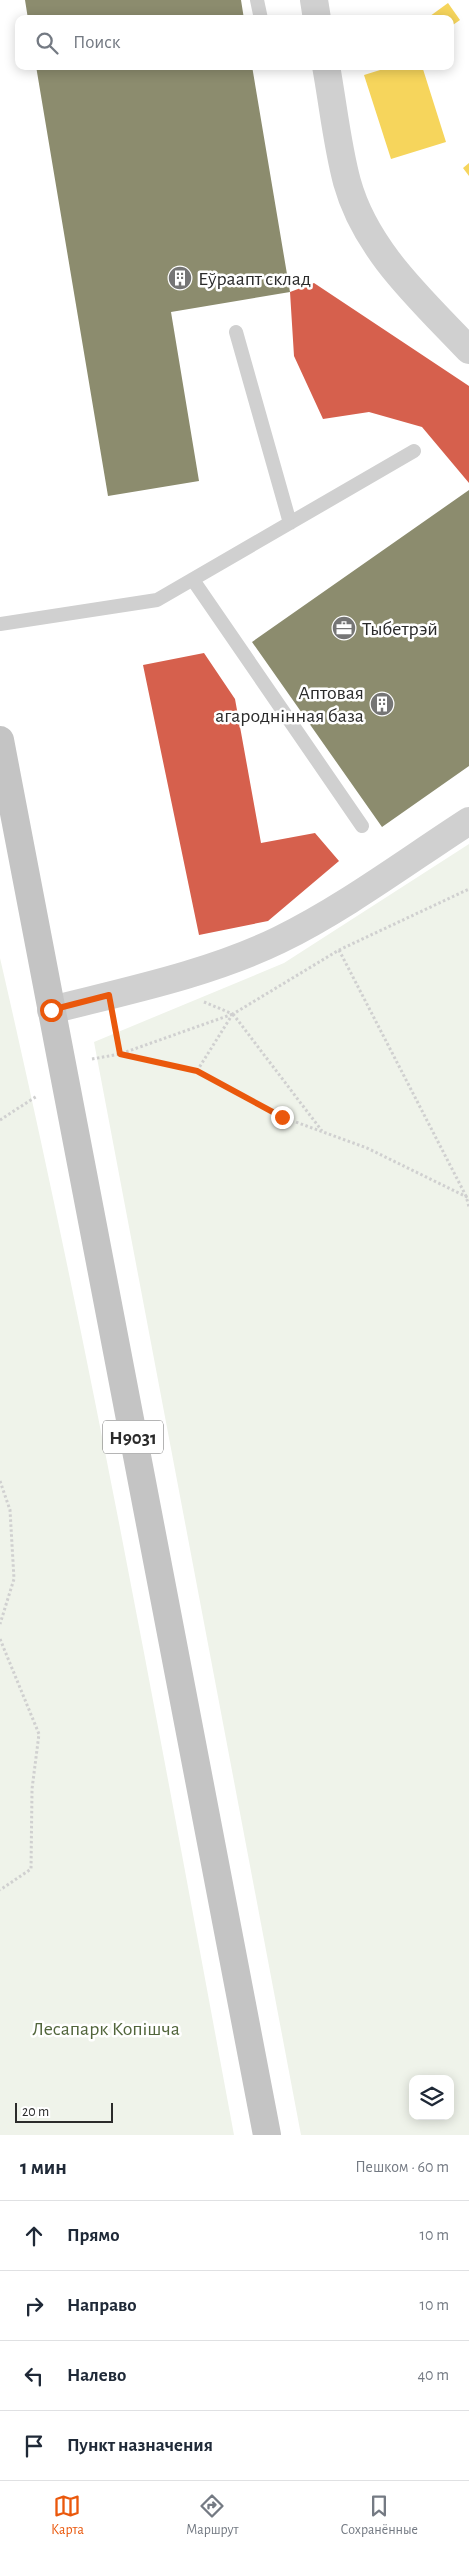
<!DOCTYPE html>
<html lang="ru">
<head>
<meta charset="utf-8">
<style>
	body { margin:0; font-family:"Alegreya Sans",sans-serif; background:#f6f6f7; color:#1f2937 }
	.controls { position:absolute; right:15px; bottom:15px; display:grid; overflow:hidden; border-radius:10px; box-shadow:0 2px 12px #0003 }
	.controls button { width:45px; height:45px; display:grid; place-items:center; padding:0; border:0; border-bottom:1px solid #e0e1e3; background:#fff; color:#1f2937; font:25px sans-serif }
	.scale { position:absolute; left:15px; bottom:12px; width:98px; box-sizing:border-box; padding-left:5px; border:2px solid #2b2b2b; border-top:0; font-size:14px; line-height:18px; white-space:nowrap; color:#2b2b2b; -webkit-text-stroke:4px #fff; paint-order:stroke }
	.stop { position:absolute; width:15px; height:15px; margin:-11px; border:4px solid #ea580c; border-radius:50%; background:#fff }
	.stop.end { background:#ea580c; border-color:#fff; box-shadow:0 1px 5px #0008 }
	.list { margin:0; padding:0; list-style:none }
	h2 { display:flex; justify-content:space-between; align-items:center; height:65px; margin:0; padding:0 20px; font-size:21px }
	h2 small { font-size:16px; font-weight:400; color:#747a83 }
	.list li { display:grid; grid-template-columns:32px 1fr auto; gap:15px; align-items:center; box-sizing:border-box; height:70px; padding:0 20px; border-top:1px solid #e0e1e3 }
	.list b { display:block; font-size:19px; white-space:nowrap }
	.list em { font-size:16px; font-style:normal; color:#747a83 }
	.icon { flex:none; width:28px; height:28px; fill:none; stroke:currentColor; stroke-width:2; stroke-linecap:round; stroke-linejoin:round }
	.map { position:relative; flex:none; width:469px; height:2135px; overflow:hidden }
	.search { position:absolute; background:#fff; box-shadow:0 2px 12px #0003; left:15px; right:15px; top:15px; height:55px; display:flex; align-items:center; gap:12px; box-sizing:border-box; padding:0 18px; border-radius:10px; color:#747a83; font-size:19px }
	.sheet { height:345px; background:#fff }
	nav { display:flex; justify-content:space-around; align-items:center; box-sizing:border-box; height:70px; border-top:1px solid #e0e1e3; background:#fff; font-size:14px; color:#747a83 }
	nav a { display:grid; justify-items:center; gap:2px }
	nav .on { color:#ea580c }
	.map>svg:first-child { display:block }
	.green { fill:#eff3ea; fill-rule:evenodd }
	.homes { fill:#f6d55c }
	.shops { fill:#d6604d }
	.industry { fill:#8c8c6e }
	.lines { fill:none; stroke-linecap:round; stroke-linejoin:round }
	.path { stroke:#d0d0d0; stroke-width:3; stroke-dasharray:2.5 2.5; stroke-linecap:butt }
	.service { stroke:#d0d0d0; stroke-width:14 }
	.minor { stroke:#d0d0d0; stroke-width:28 }
	.primary { stroke:#c4c4c4; stroke-width:28 }
	.route { stroke:#ea580c; stroke-width:6 }
	.labels { text-anchor:middle; stroke-width:5; stroke-linejoin:round; paint-order:stroke }
	.shield { fill:#fff; stroke:#6b6b6b; stroke-width:1 }
	.shield-label { font-size:19px; font-weight:bold; fill:#2b2b2b }
	.poi-label { font-size:20px; fill:#2b2b2b; stroke:#fff; text-anchor:start }
	.park-label { font-size:20px; fill:#51653b; stroke:#fff }
</style>
</head>
<body>
<div class="map">
<svg width="469" height="2135" viewBox="0 0 469 2135">
	<rect width="100%" height="100%" fill="#fff"/>
	<path class="green" d="M 469,844 L 469,2135 L 301,2135 L 94,1042 L 284,963 ZM 413,2079 L 450,2079 L 450,2116 L 413,2116 Z
		M 0,958 C 90,1348 161,1742 234,2135 L 0,2135 Z"/>
	<path class="homes" d="M 448,3 L 460,20 L 450,27 L 450,19 L 426,19 Z
		M 393,66 L 422,66 L 446,142 L 391,159 L 364,75 Z
		M 469,163 L 469,176 L 463,168 Z"/>
	<path class="shops" d="M 314,283 L 469,386 L 469,483 L 422,427 L 369,412 L 323,419 L 294,356 L 290,292 Z
		M 204,653 L 235,699 L 261,843 L 315,833 L 339,861 L 268,921 L 199,935 L 143,665 Z"/>
	<path class="industry" d="M 25,0 L 241,0 L 244,19 L 28,19 Z
		M 36,66 L 252,66 L 290,292 L 171,312 L 199,481 L 108,496 Z
		M 469,490 L 469,766 L 382,827 L 252,642 Z"/>
	<g class="lines">
		<path class="path" d="M 339,950 L 466,1196 L 469,1207
			M 204,1002 L 233,1014 L 339,950 L 469,889
			M 233,1014 L 322,1131
			M 114,1025 L 120,1054 L 197,1071 L 282,1117 L 367,1148 L 469,1198
			M 92,1059 L 120,1054 L 233,1014
			M 197,1071 L 232,1015
			M 0,1120 L 37,1096
			M 0,1481 L 10,1510 L 14,1579 L 0,1624
			M 0,1639 L 39,1734 L 32,1789 L 31,1869 L 0,1890"/>
		<path class="service" d="M 257,0 L 261,19
			M 236,332 L 290,523
			M 193,580 L 362,826
			M 0,624 L 157,600 L 414,451"/>
		<path class="minor" d="M 314,0 L 317,19
			M 326,66 C 333,104 337,145 347,182 C 366,251 422,300 469,350
			M 51,1010 C 126,991 209,974 279,940 C 346,907 407,861 469,821"/>
		<path class="primary" d="M 0,740 L 267,2135"/>
	</g>
	<g class="lines">
		<path class="route" d="M 51,1010 L 109,995 L 120,1054 L 197,1071 L 282,1117"/>
	</g>
	<defs>
		<g id="building-disc" transform="scale(1.25)"><circle r="9.5" fill="#757575" stroke="#fff"/><path d="M-4-6H4V6H1V3H-1V6H-4ZM-2.5-4.3h1.7v1.8h-1.7ZM.8-4.3h1.7v1.8H.8ZM-2.5-1h1.7V.8h-1.7ZM.8-1h1.7V.8H.8Z" fill="#fff"/></g>
		<g id="office-disc" transform="scale(1.25)"><circle r="9.5" fill="#757575" stroke="#fff"/><path d="M-6-3h4V-5.5h4V-3h4V5H-6ZM-1-4.5V-3h2v-1.5ZM-6 0V1H6V0Z" fill="#fff"/></g>
	</defs>
	<g fill-rule="evenodd">
		<use href="#building-disc" x="180" y="278"/>
		<use href="#office-disc" x="344" y="628"/>
		<use href="#building-disc" x="382" y="704"/>
	</g>
	<g class="labels">
		<rect class="shield" x="103" y="1420.5" width="60" height="33" rx="4"/>
		<g class="shield-label">
			<text x="133" y="1444">Н9031</text>
		</g>
		<g class="poi-label">
			<text x="198" y="285">Еўраапт склад</text>
			<text x="362" y="635">Тыбетрэй</text>
			<text x="364" y="699" text-anchor="end">Аптовая<tspan x="364" dy="23">агароднінная база</tspan></text>
		</g>
		<g class="park-label">
			<text x="106" y="2035">Лесапарк Копішча</text>
		</g>
	</g>
</svg>
<div class="controls">
<button><svg class="icon" aria-label="layers" viewBox="0 0 24 24"><path d="M12 4l9 5-9 5-9-5zM3 14l9 5 9-5"/></svg></button>
</div>
<div class="scale">20 m</div>
<div class="stop" style="left:51px;top:1010px"></div>
<div class="stop end" style="left:282px;top:1117px"></div>
<div class="search"><svg class="icon" aria-label="search" viewBox="0 0 24 24"><circle cx="10" cy="10" r="6"/><path d="M15 15l6 6"/></svg>Поиск</div>
</div>
<section class="sheet">
<h2>1 мин<small>Пешком · 60 m</small></h2>
<ul class="list">
<li><svg class="icon" aria-label="ahead" viewBox="0 0 24 24"><path d="M12 20V5M6 11l6-6 6 6"/></svg><div><b>Прямо</b></div><em>10 m</em></li>
<li><svg class="icon" aria-label="right" viewBox="0 0 24 24"><path d="M7 20v-9h11M14 6l5 5-5 5"/></svg><div><b>Направо</b></div><em>10 m</em></li>
<li><svg class="icon" aria-label="left" viewBox="0 0 24 24"><path d="M17 20v-9H6M10 6l-5 5 5 5"/></svg><div><b>Налево</b></div><em>40 m</em></li>
<li><svg class="icon" aria-label="arrive" viewBox="0 0 24 24"><path d="M6 21V4h12l-3 4 3 4H6"/></svg><div><b>Пункт назначения</b></div></li>
</ul>
</section>
<nav>
<a class="on"><svg class="icon" aria-label="map" viewBox="0 0 24 24"><path d="M3 6l6-2 6 2 6-2v14l-6 2-6-2-6 2zM9 4v14M15 6v14"/></svg>Карта</a>
<a><svg class="icon" aria-label="directions" viewBox="0 0 24 24"><path d="M12 3l9 9-9 9-9-9zM9 14v-3h6M13 9l2 2-2 2"/></svg>Маршрут</a>
<a><svg class="icon" aria-label="saved" viewBox="0 0 24 24"><path d="M7 4h10v16l-5-4-5 4z"/></svg>Сохранённые</a>
</nav>
</body>
</html>
